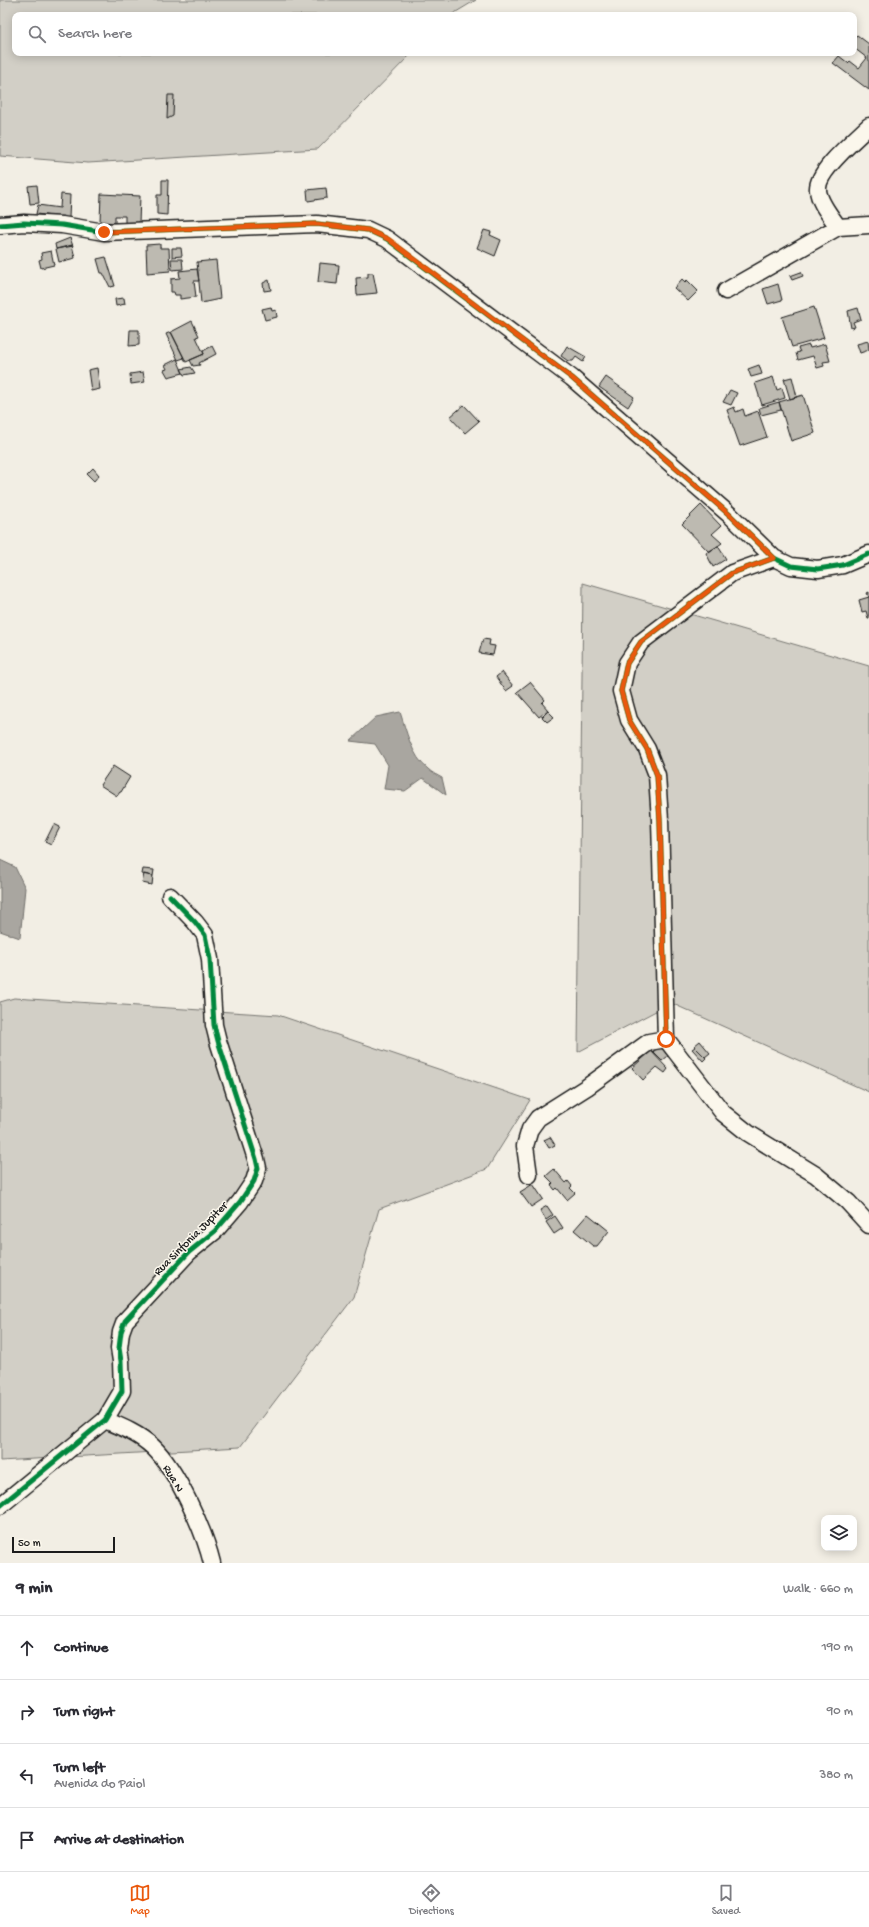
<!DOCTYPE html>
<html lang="en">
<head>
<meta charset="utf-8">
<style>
	body { margin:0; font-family:"Gochi Hand",sans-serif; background:#f2f2f3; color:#2b2b33 }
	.controls { position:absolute; right:12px; bottom:12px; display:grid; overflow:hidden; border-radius:8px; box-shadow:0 2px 10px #0003 }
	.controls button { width:36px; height:36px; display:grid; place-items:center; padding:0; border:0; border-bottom:1px solid #e1e1e2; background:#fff; color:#2b2b33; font:20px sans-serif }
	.scale { position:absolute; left:12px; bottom:10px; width:103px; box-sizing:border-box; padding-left:4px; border:2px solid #1c1c1c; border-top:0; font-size:11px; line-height:14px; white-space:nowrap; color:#1c1c1c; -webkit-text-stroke:3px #fbf7ec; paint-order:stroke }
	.stop { position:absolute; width:12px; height:12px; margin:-9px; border:3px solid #ea580c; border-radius:50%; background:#fff }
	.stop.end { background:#ea580c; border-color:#fff; box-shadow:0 1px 4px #0008 }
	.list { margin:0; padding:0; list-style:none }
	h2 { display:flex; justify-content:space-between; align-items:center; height:52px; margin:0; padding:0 16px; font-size:17px }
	h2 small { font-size:13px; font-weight:400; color:#7c7c81 }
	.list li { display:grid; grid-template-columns:26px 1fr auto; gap:12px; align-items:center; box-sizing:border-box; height:64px; padding:0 16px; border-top:1px solid #e1e1e2 }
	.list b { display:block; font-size:15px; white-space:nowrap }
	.list p { margin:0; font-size:13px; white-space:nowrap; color:#7c7c81 }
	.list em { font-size:13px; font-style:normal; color:#7c7c81 }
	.icon { flex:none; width:22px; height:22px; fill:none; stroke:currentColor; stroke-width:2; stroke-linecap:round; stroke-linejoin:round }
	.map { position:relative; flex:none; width:869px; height:1563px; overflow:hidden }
	.search { position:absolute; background:#fff; box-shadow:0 2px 10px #0003; left:12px; right:12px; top:12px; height:44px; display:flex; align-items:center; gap:10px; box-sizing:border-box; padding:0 14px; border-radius:8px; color:#7c7c81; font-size:15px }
	.sheet { height:308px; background:#fff }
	nav { display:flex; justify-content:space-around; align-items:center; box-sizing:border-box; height:56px; border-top:1px solid #e1e1e2; background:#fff; font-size:11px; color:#7c7c81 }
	nav a { display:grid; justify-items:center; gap:2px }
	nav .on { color:#ea580c }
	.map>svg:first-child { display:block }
	.green { fill:#d2cfc6; stroke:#777671 }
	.water { fill:#a9a6a0; stroke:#716f6b }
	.building { fill:#bdbab1; stroke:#1c1c1c }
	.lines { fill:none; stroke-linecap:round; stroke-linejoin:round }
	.street-casing { stroke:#1c1c1c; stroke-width:19 }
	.street { stroke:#fbf7ec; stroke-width:16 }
	.cycleway-casing { stroke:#fbf7ec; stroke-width:8 }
	.cycleway { stroke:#00873e; stroke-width:5 }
	.route { stroke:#ea580c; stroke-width:5 }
	.labels { text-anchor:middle; stroke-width:3; stroke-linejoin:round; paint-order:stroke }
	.street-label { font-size:12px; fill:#1c1c1c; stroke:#fbf7ec }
</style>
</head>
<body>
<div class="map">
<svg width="869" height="1563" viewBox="0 0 869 1563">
	<rect width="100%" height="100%" fill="#f2eee4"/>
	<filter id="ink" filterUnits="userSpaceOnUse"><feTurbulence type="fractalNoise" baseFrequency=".025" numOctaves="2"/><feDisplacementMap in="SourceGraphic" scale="8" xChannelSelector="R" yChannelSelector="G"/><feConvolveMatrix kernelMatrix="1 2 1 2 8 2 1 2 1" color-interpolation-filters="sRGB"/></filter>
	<g filter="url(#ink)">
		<path class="green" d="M 0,0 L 476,0 L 451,15 L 15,15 L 15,53 L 412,53 L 318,149 L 88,163 L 0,156 Z
			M 583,583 L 869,666 L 869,1092 L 671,1003 L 578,1052 Z
			M 14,998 L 278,1015 L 530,1100 L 487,1169 L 379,1209 L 354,1297 L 240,1447 L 0,1461 L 0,1002 Z"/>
		<path class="water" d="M 400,712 C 406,730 412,757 428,769 C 432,773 437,775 442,778 L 446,795 L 423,778 L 405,791 L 384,789 L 388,765 L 375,744 L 350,741 L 376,717 Z
			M 0,860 L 15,867 L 25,888 L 20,938 L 0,931 Z"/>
		<path class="building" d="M 857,35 L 869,44 L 869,90 L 833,63 L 839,56 L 848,63 L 850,61 L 859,68 L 867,58 L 854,48 L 854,39 Z
			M 168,95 L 174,95 L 173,116 L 167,119 Z
			M 162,180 L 168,180 L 167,215 L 157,214 L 157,195 L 162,195 Z
			M 37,185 L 39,203 L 30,204 L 28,186 Z
			M 326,188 L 327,198 L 308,201 L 307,190 Z
			M 61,194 L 70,195 L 69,218 L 36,214 L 38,205 L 60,208 Z
			M 101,194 L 140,196 L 139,223 L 125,224 L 125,216 L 115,216 L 115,223 L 100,222 Z
			M 484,230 L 491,232 L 490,235 L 501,240 L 495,256 L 477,248 Z
			M 70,238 L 73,246 L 56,249 L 55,244 Z
			M 160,244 L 160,248 L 169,248 L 170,271 L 147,273 L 146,245 Z
			M 72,245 L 75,258 L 59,262 L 56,249 Z
			M 172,248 L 181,248 L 182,256 L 172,257 Z
			M 51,251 L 54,265 L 41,268 L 39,260 L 42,259 L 41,253 Z
			M 106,257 L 115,286 L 110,287 L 103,273 L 101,273 L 97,259 Z
			M 171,259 L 182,259 L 183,269 L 172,270 Z
			M 216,260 L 220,299 L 201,303 L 197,262 Z
			M 320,263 L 339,265 L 337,284 L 318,282 Z
			M 197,269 L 199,281 L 194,281 L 196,297 L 180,299 L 180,295 L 175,295 L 174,292 L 171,292 L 171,279 L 180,278 L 179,271 Z
			M 801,272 L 803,276 L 792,280 L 790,276 Z
			M 368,273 L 373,273 L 377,293 L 357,295 L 356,278 L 368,277 Z
			M 682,279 L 685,282 L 687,280 L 698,291 L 688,301 L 674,288 Z
			M 269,280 L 271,290 L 264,291 L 263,283 Z
			M 778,284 L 782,300 L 768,304 L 763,289 Z
			M 124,298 L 125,304 L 116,306 L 115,299 Z
			M 271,307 L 272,311 L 276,310 L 277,317 L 265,320 L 262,309 Z
			M 814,307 L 824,338 L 792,347 L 782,317 Z
			M 858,308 L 861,319 L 853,322 L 855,327 L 851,328 L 848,311 Z
			M 192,321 L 199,336 L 196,337 L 204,354 L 186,362 L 171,332 Z
			M 130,330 L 139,330 L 139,345 L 129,346 Z
			M 171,332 L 184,358 L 178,360 L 166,334 Z
			M 868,341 L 869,350 L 860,353 L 857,344 Z
			M 825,344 L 830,361 L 823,362 L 824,366 L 817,368 L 813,356 L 798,360 L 796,353 L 800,352 L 798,348 L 809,345 L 810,348 Z
			M 212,346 L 216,354 L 199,363 L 200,365 L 193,366 L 190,360 L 204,354 L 203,351 Z
			M 567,346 L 586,357 L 583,362 L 576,357 L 573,361 L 568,361 L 561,356 Z
			M 177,359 L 183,373 L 168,377 L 164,370 L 167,369 L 165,365 Z
			M 759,365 L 762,374 L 751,377 L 748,369 Z
			M 191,367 L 195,373 L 184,375 L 181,369 Z
			M 97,368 L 100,389 L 91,391 L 88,370 Z
			M 143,372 L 145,382 L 131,384 L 130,374 Z
			M 606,377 L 634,397 L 628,407 L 599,387 Z
			M 773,377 L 777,390 L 782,388 L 785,398 L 762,405 L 755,383 Z
			M 792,377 L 797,397 L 790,399 L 784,379 Z
			M 730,390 L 737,393 L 731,405 L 723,402 Z
			M 803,395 L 815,433 L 791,441 L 779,402 Z
			M 779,402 L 781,410 L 761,415 L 759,408 Z
			M 464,405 L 479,421 L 465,433 L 450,417 Z
			M 734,407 L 736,412 L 743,409 L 745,416 L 758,411 L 767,437 L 740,446 L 727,410 Z
			M 93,468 L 99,475 L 94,481 L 87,474 Z
			M 701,505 L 721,526 L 712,534 L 722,543 L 709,552 L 682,524 Z
			M 718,546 L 726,559 L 713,567 L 706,553 Z
			M 869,592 L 869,618 L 868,618 L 866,611 L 862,612 L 859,600 L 869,597 L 867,593 Z
			M 483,639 L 490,640 L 489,645 L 495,646 L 493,655 L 479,653 Z
			M 502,672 L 513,686 L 506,691 L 496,677 Z
			M 530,682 L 545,700 L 542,703 L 548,710 L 539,717 L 517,692 Z
			M 548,711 L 554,717 L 547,722 L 542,717 Z
			M 113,766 L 130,777 L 121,792 L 120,792 L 117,796 L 100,785 Z
			M 54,824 L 60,827 L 51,845 L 45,842 Z
			M 143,869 L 154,870 L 153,876 L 142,874 Z
			M 144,874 L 153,876 L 152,885 L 142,883 Z
			M 700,1041 L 710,1053 L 705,1057 L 694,1046 Z
			M 660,1046 L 668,1056 L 662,1061 L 653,1052 Z
			M 695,1047 L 706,1058 L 703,1061 L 692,1049 Z
			M 651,1051 L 668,1069 L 665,1073 L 657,1067 L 643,1080 L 632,1068 Z
			M 550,1137 L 555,1145 L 549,1148 L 544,1140 Z
			M 554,1169 L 566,1183 L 568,1181 L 572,1186 L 570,1188 L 575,1193 L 567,1200 L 557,1188 L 555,1190 L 551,1185 L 553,1183 L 546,1176 Z
			M 533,1184 L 543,1199 L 531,1207 L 520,1192 Z
			M 547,1206 L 553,1215 L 546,1220 L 540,1210 Z
			M 588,1214 L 609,1231 L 597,1246 L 593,1246 L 574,1230 Z
			M 555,1216 L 563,1228 L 554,1234 L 546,1222 Z"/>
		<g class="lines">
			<g class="street-casing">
				<path id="street" d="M 0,225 L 24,223 L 62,225 L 104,232 L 317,224 L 368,230 L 387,239 L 572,378 L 731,516 L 774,558 L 791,566 L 818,569 L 843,565 L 869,554
					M 838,227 C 831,216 819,203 818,190 C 816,171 856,139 869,126
					M 726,291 L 838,227 L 869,225
					M 666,1039 L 660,820 L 657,775 L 647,749 L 629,720 L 621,691 L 627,663 L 641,642 L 732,573 L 774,558
					M 529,1175 L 525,1146 L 530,1129 L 538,1118 L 587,1087 L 649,1042 L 666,1039 L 723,1113 L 748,1133 L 816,1175 L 848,1202 L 869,1225
					M 105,1420 C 122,1427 139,1434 153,1447 C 177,1470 204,1530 212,1563
					M 0,1506 L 105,1420 L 122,1391 L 121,1361 L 119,1348 L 121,1332 L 125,1321 L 189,1252 L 215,1231 L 240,1202 L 254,1181 L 258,1168 L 256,1159 L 218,1041 L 214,1025 L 210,959 L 205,935 L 195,922 L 170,896"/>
			</g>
			<use href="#street" class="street"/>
			<g class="cycleway-casing">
				<path id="cycleway" d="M 0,225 L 24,223 L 62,225 L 104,232 L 317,224 L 368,230 L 387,239 L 572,378 L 731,516 L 774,558 L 791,566 L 818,569 L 843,565 L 869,554
					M 666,1039 L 660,820 L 657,775 L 647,749 L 629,720 L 621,691 L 627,663 L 641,642 L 732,573 L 774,558
					M 0,1506 L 105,1420 L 122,1391 L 121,1361 L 119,1348 L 121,1332 L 125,1321 L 189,1252 L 215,1231 L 240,1202 L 254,1181 L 258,1168 L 256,1159 L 218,1041 L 214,1025 L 210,959 L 205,935 L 195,922 L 170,896"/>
			</g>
			<use href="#cycleway" class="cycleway"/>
		</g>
	</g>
	<g class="lines" filter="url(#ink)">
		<path class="route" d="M 104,232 L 317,224 L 368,230 L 388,239 L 572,378 L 731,516 L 774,558 L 732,573 L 641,642 L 627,663 L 621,691 L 629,720 L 647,749 L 657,775 L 660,820 L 666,1039"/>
	</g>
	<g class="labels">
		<g class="street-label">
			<text transform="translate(190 1238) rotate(-45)" y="4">Rua Sinfonia Jupiter</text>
			<text transform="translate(174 1478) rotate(59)" y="4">Rua N</text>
		</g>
	</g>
</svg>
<div class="controls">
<button><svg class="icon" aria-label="layers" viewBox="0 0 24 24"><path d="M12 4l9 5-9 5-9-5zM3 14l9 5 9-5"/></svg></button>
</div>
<div class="scale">50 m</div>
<div class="stop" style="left:666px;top:1039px"></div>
<div class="stop end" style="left:104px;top:232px"></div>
<div class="search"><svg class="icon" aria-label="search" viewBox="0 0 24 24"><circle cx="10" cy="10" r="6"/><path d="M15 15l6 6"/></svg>Search here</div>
</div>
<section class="sheet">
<h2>9 min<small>Walk · 660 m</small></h2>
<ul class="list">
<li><svg class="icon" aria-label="ahead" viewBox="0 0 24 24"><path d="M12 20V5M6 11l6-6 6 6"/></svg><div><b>Continue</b></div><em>190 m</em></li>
<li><svg class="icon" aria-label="right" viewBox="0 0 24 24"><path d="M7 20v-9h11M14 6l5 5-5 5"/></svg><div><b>Turn right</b></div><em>90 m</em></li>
<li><svg class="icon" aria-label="left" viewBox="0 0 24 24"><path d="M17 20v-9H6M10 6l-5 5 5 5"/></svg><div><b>Turn left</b><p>Avenida do Paiol</p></div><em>380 m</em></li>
<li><svg class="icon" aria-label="arrive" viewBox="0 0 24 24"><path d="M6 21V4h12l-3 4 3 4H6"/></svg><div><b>Arrive at destination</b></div></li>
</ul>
</section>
<nav>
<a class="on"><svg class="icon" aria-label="map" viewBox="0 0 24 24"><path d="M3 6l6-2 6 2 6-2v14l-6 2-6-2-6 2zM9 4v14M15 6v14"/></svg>Map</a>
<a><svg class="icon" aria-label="directions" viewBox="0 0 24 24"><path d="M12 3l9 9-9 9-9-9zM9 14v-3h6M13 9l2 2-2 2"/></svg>Directions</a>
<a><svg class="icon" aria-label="saved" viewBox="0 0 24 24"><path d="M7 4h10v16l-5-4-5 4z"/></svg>Saved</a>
</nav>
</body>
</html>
